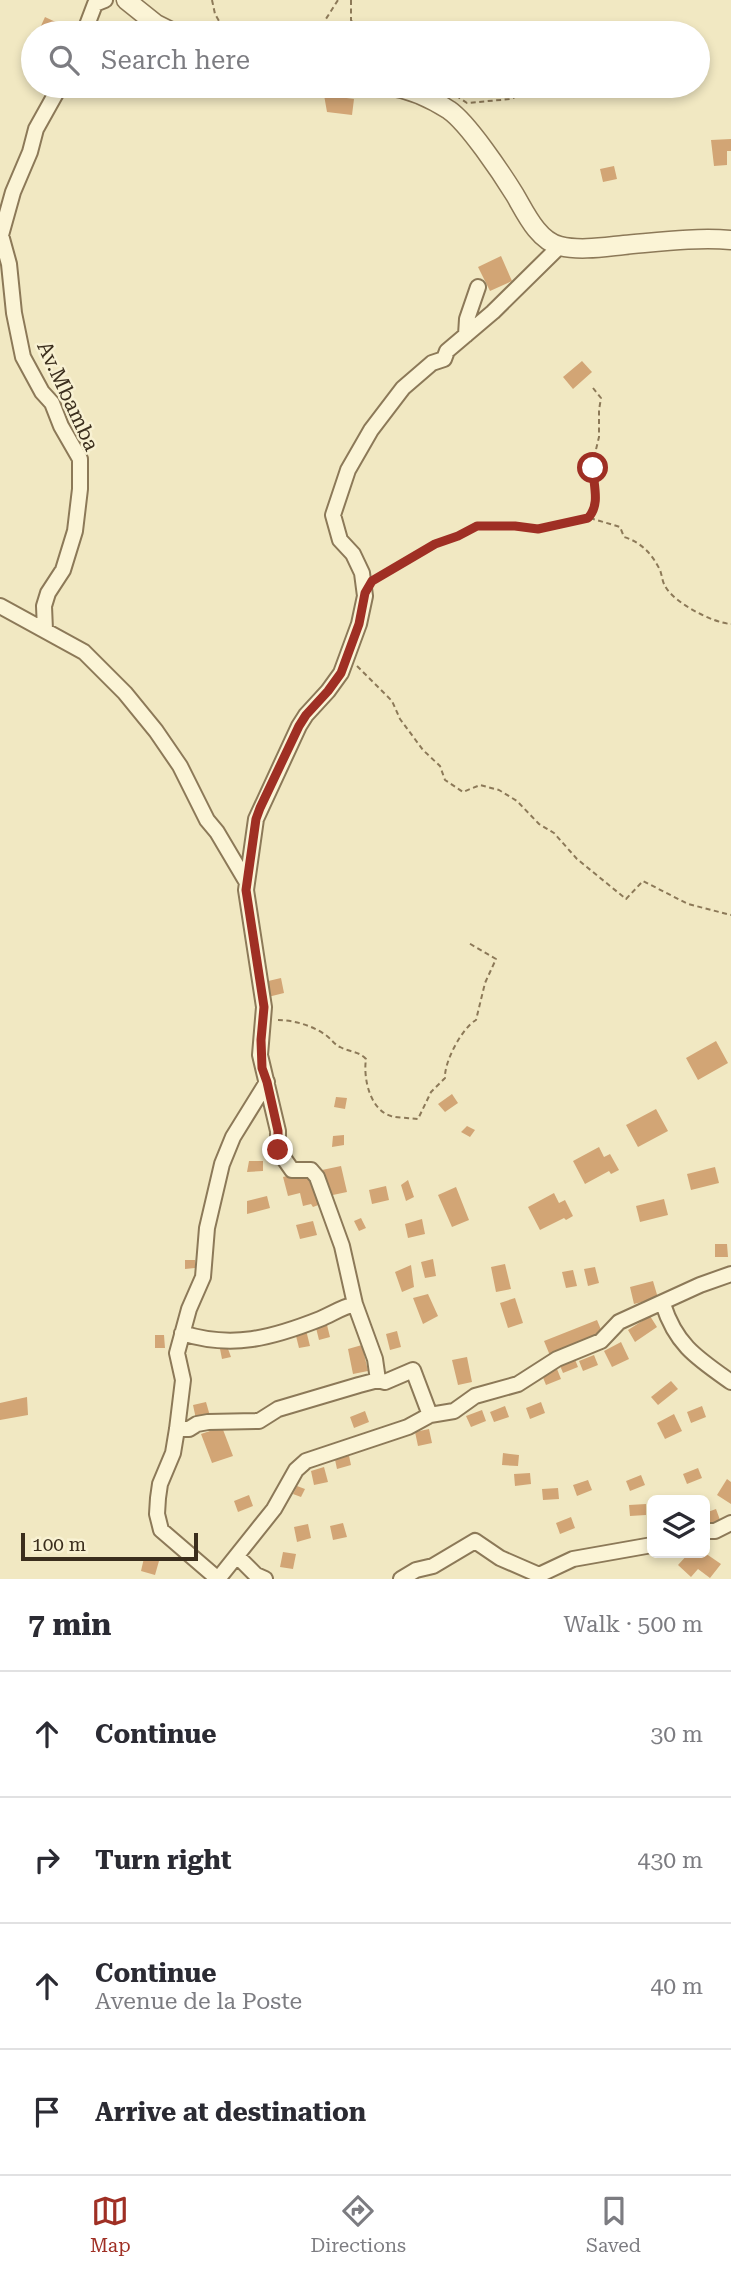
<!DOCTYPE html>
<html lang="en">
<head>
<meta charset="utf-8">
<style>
	body { margin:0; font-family:"Roboto Serif",serif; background:#f7f7f7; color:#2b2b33 }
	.controls { position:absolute; right:21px; bottom:21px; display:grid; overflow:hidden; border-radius:10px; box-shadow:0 4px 10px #0003 }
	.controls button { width:63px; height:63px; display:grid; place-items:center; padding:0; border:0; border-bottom:2px solid #e1e1e2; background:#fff; color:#2b2b33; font:35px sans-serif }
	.scale { position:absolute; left:21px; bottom:18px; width:177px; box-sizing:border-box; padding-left:7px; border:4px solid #3b2e1d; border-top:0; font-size:19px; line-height:24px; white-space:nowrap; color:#3b2e1d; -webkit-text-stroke:5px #f8f1d2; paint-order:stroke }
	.stop { position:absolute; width:21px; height:21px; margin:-16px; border:5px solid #9f2f24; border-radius:50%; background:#fff }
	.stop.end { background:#9f2f24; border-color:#fff; box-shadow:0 2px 7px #0008 }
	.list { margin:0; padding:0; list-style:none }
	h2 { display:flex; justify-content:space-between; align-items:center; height:91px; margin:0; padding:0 28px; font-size:30px }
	h2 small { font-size:23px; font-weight:400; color:#7c7c81 }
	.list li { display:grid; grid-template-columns:46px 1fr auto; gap:21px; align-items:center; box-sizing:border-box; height:126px; padding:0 28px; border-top:2px solid #e1e1e2 }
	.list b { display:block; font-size:26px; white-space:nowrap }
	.list p { margin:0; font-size:23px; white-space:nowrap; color:#7c7c81 }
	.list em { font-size:23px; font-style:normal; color:#7c7c81 }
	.icon { flex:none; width:38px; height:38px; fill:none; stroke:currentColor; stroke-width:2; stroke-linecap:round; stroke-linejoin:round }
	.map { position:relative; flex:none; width:731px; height:1579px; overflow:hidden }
	.search { position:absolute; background:#fff; box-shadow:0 4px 10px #0003; left:21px; right:21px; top:21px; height:77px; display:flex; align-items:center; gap:18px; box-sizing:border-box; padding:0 24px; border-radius:38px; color:#7c7c81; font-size:26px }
	.sheet { height:595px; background:#fff }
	nav { display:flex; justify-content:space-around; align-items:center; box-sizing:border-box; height:98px; border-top:2px solid #e1e1e2; background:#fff; font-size:19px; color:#7c7c81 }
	nav a { display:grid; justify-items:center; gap:4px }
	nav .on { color:#9f2f24 }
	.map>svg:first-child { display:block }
	.building { fill:#d2a575 }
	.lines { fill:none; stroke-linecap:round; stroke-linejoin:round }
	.minor-casing { stroke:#8c7958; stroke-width:18 }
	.tertiary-casing { stroke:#8c7958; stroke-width:21 }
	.path { stroke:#8c7958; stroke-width:2; stroke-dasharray:5 3.5; stroke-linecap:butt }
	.minor { stroke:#fbf4d6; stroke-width:14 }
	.tertiary { stroke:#fbf4d6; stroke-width:18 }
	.route { stroke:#9f2f24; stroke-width:9 }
	.labels { text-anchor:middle; stroke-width:5; stroke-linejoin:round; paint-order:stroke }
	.street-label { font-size:21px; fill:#3b2e1d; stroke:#f8f1d2 }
</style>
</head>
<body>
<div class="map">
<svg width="731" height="1579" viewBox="0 0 731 1579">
	<rect width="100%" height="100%" fill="#f1e8c2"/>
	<path class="building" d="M 45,17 L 60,24 L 56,33 L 50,33 L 40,28 Z
		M 324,95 L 354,99 L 352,115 L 327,112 Z
		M 731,139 L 731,151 L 727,151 L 727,165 L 714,166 L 711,140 Z
		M 614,166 L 617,179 L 603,182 L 600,169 Z
		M 501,256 L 512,281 L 490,291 L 478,267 Z
		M 582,361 L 592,372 L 573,389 L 563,377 Z
		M 281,978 L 284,993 L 268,997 L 264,982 Z
		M 716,1041 L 728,1063 L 698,1080 L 686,1058 Z
		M 452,1094 L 458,1103 L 445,1112 L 438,1104 Z
		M 336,1097 L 347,1098 L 345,1109 L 334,1107 Z
		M 656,1109 L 668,1131 L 638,1147 L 626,1125 Z
		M 467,1126 L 475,1130 L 470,1137 L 461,1132 Z
		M 344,1135 L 344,1145 L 332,1147 L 333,1136 Z
		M 599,1147 L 604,1157 L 610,1154 L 619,1170 L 611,1174 L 609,1171 L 585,1184 L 573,1161 Z
		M 249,1161 L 263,1161 L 263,1171 L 247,1172 Z
		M 341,1166 L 347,1192 L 328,1196 L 322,1170 Z
		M 715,1167 L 719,1183 L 691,1190 L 687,1174 Z
		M 311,1170 L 321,1204 L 313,1207 L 311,1204 L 303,1206 L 300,1193 L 288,1196 L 283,1177 Z
		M 408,1180 L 414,1197 L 406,1201 L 401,1185 Z
		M 386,1186 L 389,1200 L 372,1204 L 369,1190 Z
		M 456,1187 L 469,1220 L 452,1227 L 438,1195 Z
		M 554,1193 L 559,1203 L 565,1200 L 573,1216 L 566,1220 L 564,1218 L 540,1230 L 528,1207 Z
		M 267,1196 L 270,1208 L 247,1214 L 247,1201 Z
		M 664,1199 L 668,1215 L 640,1222 L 636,1206 Z
		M 361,1218 L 366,1228 L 359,1231 L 354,1221 Z
		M 422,1219 L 425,1234 L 408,1238 L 405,1224 Z
		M 313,1221 L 317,1235 L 300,1239 L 296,1225 Z
		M 715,1244 L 727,1244 L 728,1257 L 715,1257 Z
		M 433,1259 L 436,1276 L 425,1278 L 421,1262 Z
		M 185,1260 L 195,1260 L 195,1268 L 185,1269 Z
		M 505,1264 L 511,1289 L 496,1292 L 491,1267 Z
		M 411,1265 L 414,1287 L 402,1292 L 395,1272 Z
		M 595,1267 L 599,1283 L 588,1286 L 584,1269 Z
		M 573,1270 L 577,1286 L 566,1288 L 562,1272 Z
		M 653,1281 L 658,1298 L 634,1304 L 630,1287 Z
		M 428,1294 L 438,1316 L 423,1324 L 413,1298 Z
		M 515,1298 L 523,1323 L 508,1328 L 500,1303 Z
		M 650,1316 L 657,1327 L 635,1342 L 628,1330 Z
		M 597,1320 L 604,1337 L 551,1358 L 544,1341 Z
		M 326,1321 L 330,1337 L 319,1340 L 315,1324 Z
		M 306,1330 L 310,1346 L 299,1348 L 295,1332 Z
		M 397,1331 L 401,1347 L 390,1350 L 386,1334 Z
		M 155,1335 L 164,1335 L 165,1348 L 155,1348 Z
		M 621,1342 L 629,1359 L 612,1367 L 604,1351 Z
		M 362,1345 L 368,1371 L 353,1374 L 348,1349 Z
		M 227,1346 L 231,1357 L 222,1359 L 220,1349 Z
		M 594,1355 L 598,1365 L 583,1371 L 579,1361 Z
		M 467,1357 L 472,1382 L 458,1385 L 452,1360 Z
		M 574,1357 L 578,1367 L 563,1373 L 559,1363 Z
		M 557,1369 L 561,1379 L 546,1385 L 542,1375 Z
		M 671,1381 L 678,1389 L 658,1405 L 651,1397 Z
		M 27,1397 L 28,1415 L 0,1420 L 0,1403 Z
		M 206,1402 L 210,1416 L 196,1419 L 193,1405 Z
		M 541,1402 L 545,1413 L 530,1419 L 526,1408 Z
		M 505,1406 L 509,1417 L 494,1422 L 490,1412 Z
		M 702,1406 L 706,1417 L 691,1423 L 687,1412 Z
		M 482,1410 L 486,1421 L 471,1427 L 466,1416 Z
		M 365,1411 L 369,1422 L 354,1428 L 350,1417 Z
		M 674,1414 L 682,1431 L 665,1439 L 657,1423 Z
		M 222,1427 L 233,1456 L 212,1463 L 201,1434 Z
		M 429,1429 L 432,1443 L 418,1446 L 415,1432 Z
		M 348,1451 L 351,1465 L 337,1469 L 334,1455 Z
		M 503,1453 L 519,1455 L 518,1466 L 502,1465 Z
		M 324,1467 L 328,1482 L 314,1485 L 311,1471 Z
		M 698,1468 L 702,1478 L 687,1484 L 683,1474 Z
		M 530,1473 L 531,1484 L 515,1486 L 514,1474 Z
		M 641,1475 L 645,1485 L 630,1491 L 626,1481 Z
		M 727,1479 L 731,1482 L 731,1504 L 717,1495 Z
		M 588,1480 L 592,1490 L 577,1496 L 573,1485 Z
		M 297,1486 L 305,1489 L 301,1497 L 293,1494 Z
		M 558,1488 L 559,1499 L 543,1500 L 542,1489 Z
		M 249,1495 L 253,1506 L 238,1512 L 234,1501 Z
		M 646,1504 L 646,1515 L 630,1516 L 629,1505 Z
		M 716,1509 L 720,1520 L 705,1525 L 705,1513 Z
		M 571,1517 L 575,1528 L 560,1534 L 556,1523 Z
		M 343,1523 L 347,1537 L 333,1540 L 330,1526 Z
		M 308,1524 L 311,1538 L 297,1542 L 294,1527 Z
		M 283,1552 L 296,1554 L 293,1569 L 280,1567 Z
		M 689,1553 L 694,1558 L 697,1553 L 705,1553 L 721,1564 L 710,1578 L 698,1569 L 691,1577 L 678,1565 Z
		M 144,1558 L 159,1561 L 155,1575 L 141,1571 Z"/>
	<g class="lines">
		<g class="minor-casing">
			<path id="minor" d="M 84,33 L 95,4 L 105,0
				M 466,335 L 467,319 L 478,287
				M 0,606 L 84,652 L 125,693 L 156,731 L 180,766 L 207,820 L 217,832 L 246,881
				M 45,630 L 44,606 L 48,593 L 63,570 L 75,531 L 80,489 L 80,459 L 61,426 L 52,403 L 42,392 L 23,357 L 14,313 L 9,264 L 1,235 L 13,192 L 30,152 L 36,129 L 60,86
				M 663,1304 C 676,1345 697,1358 731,1382
				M 182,1333 C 232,1349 272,1338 320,1319 C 332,1314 342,1307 355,1304
				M 378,1380 L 375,1359 L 355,1304 L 342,1246 L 317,1177 L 311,1170 L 292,1170 L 278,1150 L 278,1131 L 260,1055 L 264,1007 L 246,890 L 256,819 L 299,726 L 306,715 L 328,691 L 341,673 L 359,624 L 365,596 L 362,573 L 353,554 L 340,540 L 333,515 L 348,470 L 371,430 L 403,388 L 432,363 L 444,359 L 447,351 L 493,312 L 560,246
				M 177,1429 L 189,1429 L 197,1424 L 208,1422 L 259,1421 L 278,1409 L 359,1385 L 378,1380 L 385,1382 L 413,1370 L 430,1415
				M 705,1531 L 715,1531 L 731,1523
				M 238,1557 L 256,1575 L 265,1579
				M 218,1579 L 274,1509 L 296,1470 L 306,1461 L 408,1427 L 430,1415 L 454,1411 L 475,1396 L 518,1384 L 557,1359 L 601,1341 L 619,1322 L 700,1285 L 731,1274
				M 218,1579 L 161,1530 L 157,1514 L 158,1498 L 160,1484 L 173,1453 L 177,1429 L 183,1380 L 177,1353 L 189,1309 L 203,1277 L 207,1228 L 222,1164 L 233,1137 L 267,1082
				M 401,1579 L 416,1570 L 433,1566 L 475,1541 L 500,1558 L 539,1575 L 573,1559 L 652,1545"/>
		</g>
		<g class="tertiary-casing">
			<path id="tertiary" d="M 126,0 L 156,24 L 174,33
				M 390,86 C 410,89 432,99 449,110 C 468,123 502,174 515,195 C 525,212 538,241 560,246 C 580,251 604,247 624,245 C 659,242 696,237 731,240"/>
		</g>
		<path class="path" d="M 212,0 L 215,14 L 226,33
			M 351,0 L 351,20 L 358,33
			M 317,33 L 338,0
			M 442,86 L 467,103 L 511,99 L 525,92 L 547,86
			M 590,518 L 620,527 L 624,537 C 641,542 652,554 660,570 C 662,575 662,581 665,586 C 674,603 713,623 731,624
			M 377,579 L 435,544 L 458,536 L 477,526 L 515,526 L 538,529 L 588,518 L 593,512 L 596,500 L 593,462 L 599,437 L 599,410 L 601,398 L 593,388
			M 357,666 L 392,701 L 400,719 L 423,750 L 440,766 L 445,780 L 463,792 L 480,785 L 499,790 L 517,801 L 539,824 L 554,833 L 577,859 L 626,899 L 643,881 L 688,904 L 731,915
			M 278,1020 C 294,1020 314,1026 327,1036 C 332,1040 334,1044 340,1047 C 349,1052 359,1051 366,1059 C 363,1078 370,1110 391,1116 C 399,1118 409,1118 418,1119 L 431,1092 L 445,1078 C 444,1062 462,1028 476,1020 L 485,983 L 496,959 L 467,942"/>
		<use href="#minor" class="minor"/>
		<use href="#tertiary" class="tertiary"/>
	</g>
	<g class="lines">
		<path class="route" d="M 278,1150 L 278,1131 L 267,1082 L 262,1068 L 261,1040 L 264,1007 L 246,890 L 256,819 L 260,808 L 299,726 L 306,715 L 328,691 L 341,673 L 359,624 L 365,593 L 372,581 L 435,544 L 458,536 L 477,526 L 515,526 L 538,529 L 588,518 C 601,504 593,485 593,468"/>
	</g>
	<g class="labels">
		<g class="street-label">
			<text transform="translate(68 396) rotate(65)" y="7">Av.Mbamba</text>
		</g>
	</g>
</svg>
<div class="controls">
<button><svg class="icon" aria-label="layers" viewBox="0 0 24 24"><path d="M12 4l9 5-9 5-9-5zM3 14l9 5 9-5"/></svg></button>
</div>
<div class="scale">100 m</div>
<div class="stop" style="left:593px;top:468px"></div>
<div class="stop end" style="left:278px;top:1150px"></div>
<div class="search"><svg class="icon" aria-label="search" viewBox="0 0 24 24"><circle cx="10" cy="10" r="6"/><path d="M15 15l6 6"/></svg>Search here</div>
</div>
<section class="sheet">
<h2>7 min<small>Walk · 500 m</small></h2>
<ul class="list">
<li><svg class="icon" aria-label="ahead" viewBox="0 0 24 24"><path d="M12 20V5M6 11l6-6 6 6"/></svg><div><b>Continue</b></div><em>30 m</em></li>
<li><svg class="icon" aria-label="right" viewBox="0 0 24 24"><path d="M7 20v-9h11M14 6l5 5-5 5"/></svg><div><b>Turn right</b></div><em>430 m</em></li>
<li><svg class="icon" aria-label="ahead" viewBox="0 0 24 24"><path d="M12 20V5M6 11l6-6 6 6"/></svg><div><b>Continue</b><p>Avenue de la Poste</p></div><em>40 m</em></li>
<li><svg class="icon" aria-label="arrive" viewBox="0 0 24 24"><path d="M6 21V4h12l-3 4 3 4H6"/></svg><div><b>Arrive at destination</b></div></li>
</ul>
</section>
<nav>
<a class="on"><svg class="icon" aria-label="map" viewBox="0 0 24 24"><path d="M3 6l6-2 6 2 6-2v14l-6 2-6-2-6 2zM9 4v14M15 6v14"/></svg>Map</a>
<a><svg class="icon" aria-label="directions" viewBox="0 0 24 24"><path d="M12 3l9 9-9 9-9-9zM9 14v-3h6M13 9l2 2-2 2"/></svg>Directions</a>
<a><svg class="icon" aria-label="saved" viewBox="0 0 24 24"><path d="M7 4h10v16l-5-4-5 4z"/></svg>Saved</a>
</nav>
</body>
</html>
